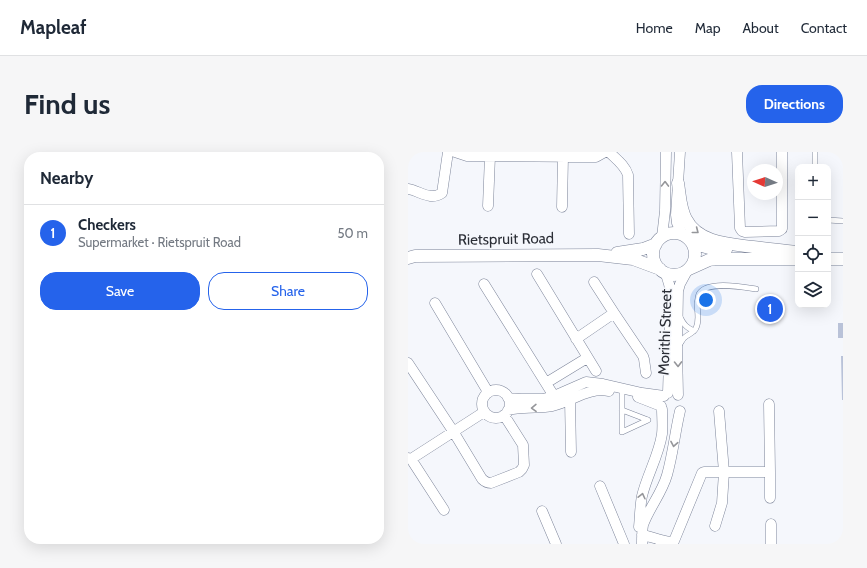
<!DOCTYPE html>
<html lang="en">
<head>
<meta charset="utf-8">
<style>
	body { margin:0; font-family:Cabin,sans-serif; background:#f6f6f7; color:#1f2937 }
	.controls { position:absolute; right:12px; top:12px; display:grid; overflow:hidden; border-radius:8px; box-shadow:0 4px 16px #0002 }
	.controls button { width:36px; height:36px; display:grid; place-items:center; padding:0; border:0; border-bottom:1px solid #e0e1e3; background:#fff; color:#1f2937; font:20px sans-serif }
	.compass { position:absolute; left:339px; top:12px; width:36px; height:36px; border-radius:50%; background:#fff; box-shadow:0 4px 16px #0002; rotate:273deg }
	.you { position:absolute; left:298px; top:148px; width:14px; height:14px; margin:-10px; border:3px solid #fff; border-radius:50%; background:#1a73e8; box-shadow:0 0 0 6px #1a73e833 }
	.badge { display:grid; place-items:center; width:26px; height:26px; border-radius:50%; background:#2563eb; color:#fff; font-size:13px; font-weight:700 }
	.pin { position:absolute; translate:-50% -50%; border:2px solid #fff; box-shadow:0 1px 4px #0006 }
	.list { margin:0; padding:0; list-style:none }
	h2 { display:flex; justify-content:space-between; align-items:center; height:52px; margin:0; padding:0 16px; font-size:17px }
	h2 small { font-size:13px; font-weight:400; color:#747a83 }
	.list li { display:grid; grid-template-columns:26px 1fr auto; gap:12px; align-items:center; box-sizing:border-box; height:56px; padding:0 16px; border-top:1px solid #e0e1e3 }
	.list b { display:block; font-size:15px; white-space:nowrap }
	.list p { margin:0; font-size:13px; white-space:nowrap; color:#747a83 }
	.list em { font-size:13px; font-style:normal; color:#747a83 }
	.actions { display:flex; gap:8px; padding:12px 16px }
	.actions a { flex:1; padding:9px 0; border:1px solid #2563eb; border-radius:16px; text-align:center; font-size:14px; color:#2563eb }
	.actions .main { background:#2563eb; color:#fff }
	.icon { flex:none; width:22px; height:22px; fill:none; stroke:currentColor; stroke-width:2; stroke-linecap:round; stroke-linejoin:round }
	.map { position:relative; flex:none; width:435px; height:392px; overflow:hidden; border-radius:16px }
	header { display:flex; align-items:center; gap:24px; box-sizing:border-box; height:56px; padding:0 20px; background:#fff; border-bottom:1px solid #e0e1e3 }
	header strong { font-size:19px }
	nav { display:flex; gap:22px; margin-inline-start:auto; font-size:14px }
	.intro { display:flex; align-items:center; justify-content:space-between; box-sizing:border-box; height:96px; padding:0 24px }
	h1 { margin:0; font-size:28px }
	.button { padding:10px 18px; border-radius:16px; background:#2563eb; color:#fff; font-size:14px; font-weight:700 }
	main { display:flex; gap:24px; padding:0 24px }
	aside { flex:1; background:#fff; border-radius:16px; box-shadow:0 4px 16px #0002 }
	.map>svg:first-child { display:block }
	.building { fill:#b9c2d8 }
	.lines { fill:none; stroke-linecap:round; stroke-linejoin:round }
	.service-casing { stroke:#7d859a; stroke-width:6 }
	.minor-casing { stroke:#7d859a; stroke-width:11 }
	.tertiary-casing { stroke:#7d859a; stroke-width:13 }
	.service { stroke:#fff; stroke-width:5 }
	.minor { stroke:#fff; stroke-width:10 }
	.tertiary { stroke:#fff; stroke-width:12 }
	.oneway { stroke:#95969a }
	.labels { text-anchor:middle; stroke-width:3; stroke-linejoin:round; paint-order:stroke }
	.street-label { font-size:15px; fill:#2b2e36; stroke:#f5f7fc }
</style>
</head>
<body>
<header>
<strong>Mapleaf</strong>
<nav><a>Home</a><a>Map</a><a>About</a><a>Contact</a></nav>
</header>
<div class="intro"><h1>Find us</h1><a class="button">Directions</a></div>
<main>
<aside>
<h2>Nearby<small></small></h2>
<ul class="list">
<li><span class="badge">1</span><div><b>Checkers</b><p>Supermarket · Rietspruit Road</p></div><em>50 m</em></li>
</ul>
<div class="actions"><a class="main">Save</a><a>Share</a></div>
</aside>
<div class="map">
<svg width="435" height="392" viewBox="0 0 435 392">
	<rect width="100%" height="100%" fill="#f5f7fc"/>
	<path class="building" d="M 430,171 L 435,171 L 435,186 L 430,186 Z
		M 433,204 L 435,204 L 435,248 L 434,248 Z"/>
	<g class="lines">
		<g class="service-casing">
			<path id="service" d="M 407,0 L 407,15
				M 420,68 L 435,69
				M 272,165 C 276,173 278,175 286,179
				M 271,193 C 273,191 274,188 276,186 C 280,182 286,181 288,176 C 292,168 289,159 289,151 C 290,148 290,144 291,142 C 299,128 335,135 348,137
				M 215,237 L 214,242 L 214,280 L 240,268
				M 214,258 L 240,268"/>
		</g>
		<g class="minor-casing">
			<path id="minor" d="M 47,0 L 59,4 L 188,5 L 197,0
				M 201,0 C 208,7 217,13 220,23 L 221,82
				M 272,0 L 268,63 L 269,71 L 275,83
				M 329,0 L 332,76 L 334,79 L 337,80 L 371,79 L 374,77 L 374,0
				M 0,37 C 12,39 22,49 34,41 L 40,0
				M 80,54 L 82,4
				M 154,55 L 155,5
				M 254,85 L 257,59 L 258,0
				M 129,122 L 188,219
				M 258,122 L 261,132 L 263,142 L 260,241
				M 186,130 L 206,161 L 235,204 L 236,207 L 238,221
				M 76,132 L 149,249
				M 27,151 L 80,240
				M 168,187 L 206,161
				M 0,211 L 45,279 L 74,327 C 77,330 79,331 83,331 L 111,320 L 114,317 L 116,313 L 115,293 L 96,263
				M 138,231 L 179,206
				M74 252a14 14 0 1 1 28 0a14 14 0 1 1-28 0Z
				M 159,243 L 162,248 L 163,300
				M 270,243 L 269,196 L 270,139 L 272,132 L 279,119
				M 230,245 L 253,254
				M 100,246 L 113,247 L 135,247 L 146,244 L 178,230 L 195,232 L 234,241 L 256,244
				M 361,252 L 362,320 L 362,346
				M 100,258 C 105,257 110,256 116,256 C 125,255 134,256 144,254 C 163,250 180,235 201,239
				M 0,306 L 3,307 L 76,260
				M 3,307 L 36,358
				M 192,334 L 216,392
				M 134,359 L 148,392
				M 307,374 L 314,351 L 316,320 L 311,259
				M 231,375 C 232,365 232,354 234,344 C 239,323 251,303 254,282 C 255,274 254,265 254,257
				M 234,383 C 243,384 259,392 266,389 L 294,321 L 296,320 L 362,320
				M 234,392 C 234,386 234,379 235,373 C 241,356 254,341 259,323 C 265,302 267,280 272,259
				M 363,392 L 363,372"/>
		</g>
		<g class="tertiary-casing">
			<path id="tertiary" d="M 270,31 C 272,43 272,56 278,67 C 290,91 321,92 345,95 C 359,97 374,98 388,100
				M245 102a21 21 0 1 1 42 0a21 21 0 1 1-42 0Z
				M 284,91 L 301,96 L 318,98
				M 209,101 L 235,97 L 248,92
				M 0,106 L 7,104 L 190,103 L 225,107 L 252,117
				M 420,107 L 435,107
				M 281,117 L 301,108 L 306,107 L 390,107"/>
		</g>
		<use href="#service" class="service"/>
		<use href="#minor" class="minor"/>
		<use href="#tertiary" class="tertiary"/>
	</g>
	<defs><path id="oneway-chevron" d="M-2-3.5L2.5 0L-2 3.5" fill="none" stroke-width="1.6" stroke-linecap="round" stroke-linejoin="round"/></defs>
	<g class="oneway">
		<use href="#oneway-chevron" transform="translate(257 32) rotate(-89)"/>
		<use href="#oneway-chevron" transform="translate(288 79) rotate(38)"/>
		<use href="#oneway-chevron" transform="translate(270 212) rotate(89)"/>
		<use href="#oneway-chevron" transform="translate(126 256) rotate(179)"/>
		<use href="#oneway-chevron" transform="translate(266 292) rotate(100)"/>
		<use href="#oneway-chevron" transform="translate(234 344) rotate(-77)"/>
	</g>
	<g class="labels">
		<g class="street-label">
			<text transform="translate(98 87) rotate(-1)" y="5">Rietspruit Road</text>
			<text transform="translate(257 180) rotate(-88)" y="5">Morithi Street</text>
		</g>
	</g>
</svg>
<div class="controls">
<button>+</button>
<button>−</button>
<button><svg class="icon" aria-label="locate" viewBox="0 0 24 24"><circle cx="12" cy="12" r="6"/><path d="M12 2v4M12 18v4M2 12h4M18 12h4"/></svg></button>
<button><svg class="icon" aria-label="layers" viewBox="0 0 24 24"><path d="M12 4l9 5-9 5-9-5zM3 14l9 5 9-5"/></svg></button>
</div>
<svg class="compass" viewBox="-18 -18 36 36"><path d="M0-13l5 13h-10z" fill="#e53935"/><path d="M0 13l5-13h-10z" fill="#747a83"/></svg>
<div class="you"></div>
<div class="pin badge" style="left:362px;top:157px">1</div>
</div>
</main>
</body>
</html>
